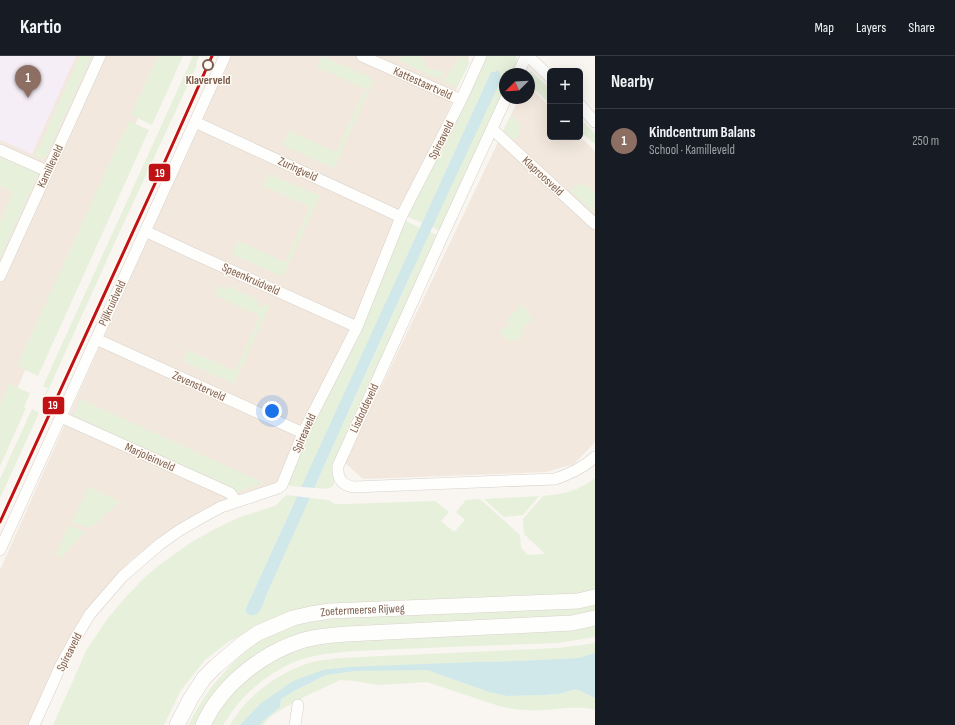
<!DOCTYPE html>
<html lang="en">
<head>
<meta charset="utf-8">
<style>
	body { margin:0; font-family:"Sofia Sans Condensed",sans-serif; background:#20242c; color:#f1f3f6 }
	.controls { position:absolute; right:12px; top:12px; display:grid; overflow:hidden; border-radius:6px; box-shadow:0 4px 16px #0002 }
	.controls button { width:36px; height:36px; display:grid; place-items:center; padding:0; border:0; border-bottom:1px solid #363941; background:#171b24; color:#f1f3f6; font:20px sans-serif }
	.compass { position:absolute; left:499px; top:12px; width:36px; height:36px; border-radius:50%; background:#171b24; box-shadow:0 4px 16px #0002; rotate:246deg }
	.you { position:absolute; left:272px; top:355px; width:14px; height:14px; margin:-10px; border:3px solid #fff; border-radius:50%; background:#1a73e8; box-shadow:0 0 0 6px #1a73e833 }
	.badge { display:grid; place-items:center; width:26px; height:26px; border-radius:50%; background:#2563eb; color:#fff; font-size:13px; font-weight:700 }
	.pin { position:absolute; translate:-50% -33px; filter:drop-shadow(0 1px 2px #0008) }
	.pin::after { content:''; position:absolute; top:21px; width:14px; height:12px; background:inherit; clip-path:polygon(0 0,100% 0,50% 100%) }
	.list { margin:0; padding:0; list-style:none }
	h2 { display:flex; justify-content:space-between; align-items:center; height:52px; margin:0; padding:0 16px; font-size:17px }
	h2 small { font-size:13px; font-weight:400; color:#9ea1a6 }
	.list li { display:grid; grid-template-columns:26px 1fr auto; gap:12px; align-items:center; box-sizing:border-box; height:64px; padding:0 16px; border-top:1px solid #363941 }
	.list b { display:block; font-size:15px; white-space:nowrap }
	.list p { margin:0; font-size:13px; white-space:nowrap; color:#9ea1a6 }
	.list em { font-size:13px; font-style:normal; color:#9ea1a6 }
	.map { position:relative; flex:none; width:595px; height:669px; overflow:hidden }
	header { display:flex; align-items:center; gap:24px; box-sizing:border-box; height:56px; padding:0 20px; background:#171b24; border-bottom:1px solid #363941 }
	header strong { font-size:19px }
	nav { display:flex; gap:22px; margin-inline-start:auto; font-size:14px }
	main { display:flex }
	aside { flex:1; background:#171b24 }
	.map>svg:first-child { display:block }
	.residential { fill:#f2e8de }
	.education { fill:#f6eef6 }
	.green { fill:#e7f0db }
	.water { fill:#d0e8ea }
	.pier { fill:#f9f5f0 }
	.lines { fill:none; stroke-linecap:round; stroke-linejoin:round }
	.minor-casing { stroke:#d7d1cb; stroke-width:12 }
	.secondary-casing { stroke:#d9d2cb; stroke-width:16 }
	.minor { stroke:#fefefd; stroke-width:11 }
	.secondary { stroke:#fefefd; stroke-width:15 }
	.tram-1-casing { stroke:#fffaf3; stroke-width:6 }
	.tram-1 { stroke:#c01115; stroke-width:3 }
	.stop-dot { fill:#fffaf3; stroke:#7a5c4d; stroke-width:2 }
	.labels { text-anchor:middle; stroke-width:3; stroke-linejoin:round; paint-order:stroke }
	.stop-label { font-size:12px; font-weight:bold; fill:#7a5c4d; stroke:#fffaf3 }
	.street-label { font-size:12px; fill:#7a5c4d; stroke:#fffaf3 }
	.line-badge { stroke:#fffaf3; stroke-width:1.5 }
	.badge-label { font-size:11px; text-anchor:middle; font-weight:bold; fill:#fff }
</style>
</head>
<body>
<header>
<strong>Kartio</strong>
<nav><a>Map</a><a>Layers</a><a>Share</a></nav>
</header>
<main>
<div class="map">
<svg width="595" height="669" viewBox="0 0 595 669">
	<rect width="100%" height="100%" fill="#f9f5f0"/>
	<path class="residential" d="M 0,0 L 166,0 L 29,305 L 0,373 Z
		M 229,0 L 469,0 L 447,58 L 394,164 L 355,266 L 279,426 L 181,468 L 130,505 L 91,549 L 29,669 L 0,669 L 0,514 Z
		M 529,30 L 550,51 L 550,81 L 580,81 L 595,95 L 595,386 L 574,408 L 546,416 L 363,423 L 345,407 L 519,42 L 529,42 Z"/>
	<path class="education" d="M 0,0 L 76,0 L 32,98 L 0,84 Z"/>
	<path class="green" d="M 80,0 L 92,0 L 47,99 C 45,102 42,104 38,103 L 39,101 L 33,99 L 37,92 L 39,92 Z
		M 158,0 L 183,0 L 152,69 L 131,59 Z
		M 193,0 L 199,0 L 196,8 L 197,9 L 115,186 L 42,348 L 41,348 L 48,332 L 43,330 Z
		M 322,0 L 374,23 L 369,35 L 317,11 Z
		M 401,0 L 421,0 L 425,9 L 429,13 L 440,14 L 444,17 L 439,23 L 398,4 Z
		M 461,0 L 463,0 L 470,6 L 457,32 L 443,25 Z
		M 485,0 L 515,0 L 517,2 L 516,12 L 513,18 L 505,18 L 505,36 L 441,176 L 432,171 L 501,22 L 496,16 L 491,16 L 422,167 L 406,160 Z
		M 531,15 L 550,33 L 550,48 L 529,28 L 529,19 Z
		M 364,35 L 368,37 L 334,112 L 282,89 L 289,75 L 336,96 Z
		M 511,59 L 520,68 L 519,70 L 520,77 L 514,84 L 503,74 Z
		M 580,62 L 595,78 L 595,88 L 580,75 Z
		M 129,65 L 149,74 L 38,320 L 17,310 Z
		M 0,98 L 33,113 L 38,119 L 0,203 L 0,167 L 13,136 L 0,130 Z
		M 269,118 L 320,140 L 283,221 L 234,199 L 233,196 L 238,185 L 285,206 L 310,151 L 263,130 Z
		M 585,128 L 595,137 L 594,157 L 570,135 L 576,129 L 583,129 Z
		M 404,164 L 420,172 L 302,431 L 290,430 L 287,426 L 307,378 Z
		M 430,176 L 439,180 L 334,421 L 334,429 C 329,435 321,432 314,432 Z
		M 218,230 L 226,233 L 228,230 L 259,244 L 257,249 L 263,252 L 265,247 L 270,249 L 234,328 L 185,306 L 184,303 L 188,294 L 235,315 L 260,260 L 214,239 Z
		M 522,248 L 533,263 L 521,272 L 524,276 L 518,283 L 510,286 L 499,276 L 510,268 L 507,264 Z
		M 9,328 L 30,337 L 24,351 L 26,352 L 0,410 L 0,349 Z
		M 80,343 L 264,427 L 235,437 L 72,363 Z
		M 32,353 L 39,357 L 0,442 L 0,423 Z
		M 595,422 L 595,533 L 591,535 L 568,540 L 517,540 L 260,570 L 228,586 L 205,604 L 181,634 L 164,669 L 53,669 L 87,593 L 108,562 L 126,541 L 143,523 L 158,510 L 190,487 L 215,473 L 240,461 L 275,450 L 286,439 L 297,440 L 246,552 L 253,560 C 261,556 263,549 266,540 L 309,442 L 328,444 L 335,448 L 346,448 L 435,445 L 449,456 L 441,465 L 454,476 L 465,464 L 456,456 L 466,444 L 480,443 L 520,479 L 521,492 L 528,499 L 545,498 L 524,478 L 523,463 L 543,440 C 564,438 578,435 595,422 Z
		M 89,431 L 120,446 L 90,472 L 83,468 L 81,470 L 72,466 Z
		M 539,440 L 523,459 L 504,461 L 484,443 Z
		M 69,469 L 85,476 L 61,502 L 56,499 Z
		M 595,548 L 595,557 L 575,562 L 294,582 L 197,669 L 189,669 C 202,638 233,602 262,583 C 277,573 296,568 313,563 Z
		M 595,567 L 595,581 L 557,587 C 504,589 452,591 399,593 C 367,595 325,594 294,606 C 273,615 252,631 237,649 C 232,655 228,662 223,669 L 209,669 L 221,650 L 239,629 L 280,599 L 317,587 Z
		M 595,587 L 595,597 L 578,602 L 516,605 L 474,606 L 334,613 L 260,648 L 240,669 L 230,669 C 248,638 278,617 312,606 C 321,604 330,603 340,602 L 559,592 L 582,589 Z
		M 393,614 L 427,614 L 489,636 L 507,640 L 544,639 L 559,638 L 576,633 L 595,642 L 595,654 C 578,649 563,653 545,654 C 530,655 514,654 499,650 L 427,626 L 378,629 L 355,625 L 340,624 L 308,639 L 282,653 L 270,661 L 263,669 L 260,669 L 263,665 L 280,651 L 281,643 L 298,633 L 326,619 L 356,615 Z"/>
	<path class="water" d="M 497,14 C 502,18 501,22 499,28 C 419,198 342,369 266,540 C 263,549 258,567 246,556 L 246,552 L 491,16 L 496,16 Z
		M 595,597 L 595,642 L 576,633 L 559,638 L 544,639 L 507,640 L 489,636 L 427,614 L 356,615 L 326,619 L 298,633 L 281,643 L 280,651 L 263,665 L 260,669 L 240,669 L 260,648 L 293,625 L 323,614 L 348,611 L 474,606 L 516,605 L 578,602 Z"/>
	<path class="pier" d="M 299,431 L 302,431 L 316,432 L 311,442 L 295,440 Z"/>
	<g class="lines">
		<g class="minor-casing">
			<path id="minor" d="M 362,0 L 461,44
				M 528,0 L 550,21
				M 518,18 L 526,0
				M 506,42 L 443,179 L 404,265 L 338,410 C 337,422 341,429 354,431 L 555,423 C 570,418 583,412 595,401
				M 580,49 L 595,66
				M 195,66 L 401,161
				M 492,73 L 595,168
				M 0,94 L 47,115
				M 145,175 L 190,196 L 357,271
				M 0,220 L 100,0
				M 96,283 L 303,377
				M 61,361 L 230,437 L 236,445
				M 0,494 L 225,0
				M 34,669 L 61,609 L 75,583 L 90,558 L 123,520 L 160,488 L 180,474 L 199,463 L 221,451 L 278,432 L 282,429 L 303,377 L 357,271 L 401,161 L 461,44 L 481,0
				M 295,669 L 298,649"/>
		</g>
		<g class="secondary-casing">
			<g id="secondary">
				<path id="s1" d="M 177,669 L 191,642 L 204,622 L 216,610 L 242,588 L 258,577 L 293,562 L 311,558 L 330,555 L 578,545 L 595,541"/>
				<path d="M 203,669 C 221,629 263,596 304,584 C 318,580 332,579 347,578 L 572,567 L 595,562"/>
			</g>
		</g>
		<use href="#minor" class="minor"/>
		<use href="#secondary" class="secondary"/>
		<g class="tram-1-casing">
			<path id="tram-1" d="M 0,466 L 158,121 L 212,0"/>
		</g>
		<use href="#tram-1" class="tram-1"/>
	</g>
	<circle class="stop-dot" cx="208" cy="9" r="5"/>
	<g class="labels">
		<g class="stop-label">
			<text x="208" y="28">Klaverveld</text>
		</g>
		<g class="street-label">
			<text transform="translate(423 27) rotate(24)" y="4">Kattestaartveld</text>
			<text transform="translate(441 84) rotate(-63)" y="4">Spireaveld</text>
			<text transform="translate(50 110) rotate(-65)" y="4">Kamilleveld</text>
			<text transform="translate(298 113) rotate(25)" y="4">Zuringveld</text>
			<text transform="translate(543 120) rotate(43)" y="4">Klaproosveld</text>
			<text transform="translate(251 223) rotate(24)" y="4">Speenkruidveld</text>
			<text transform="translate(112 247) rotate(-65)" y="4">Pijlkruidveld</text>
			<text transform="translate(199 330) rotate(24)" y="4">Zevensterveld</text>
			<text transform="translate(364 352) rotate(-65)" y="4">Lisdoddeveld</text>
			<text transform="translate(304 377) rotate(-66)" y="4">Spireaveld</text>
			<text transform="translate(150 401) rotate(24)" y="4">Marjoleinveld</text>
			<text dy="4" stroke="none"><textPath href="#s1" startOffset="233">Zoetermeerse Rijweg</textPath></text>
			<text transform="translate(69 596) rotate(-63)" y="4">Spireaveld</text>
		</g>
	</g>
	<g class="line-badge">
		<rect x="148" y="107" width="23" height="19" rx="4" fill="#c01115"/>
		<rect x="42" y="340" width="23" height="19" rx="4" fill="#c01115"/>
	</g>
	<g class="badge-label">
		<text x="160" y="121">19</text>
		<text x="53" y="353">19</text>
	</g>
</svg>
<div class="controls">
<button>+</button>
<button>−</button>
</div>
<svg class="compass" viewBox="-18 -18 36 36"><path d="M0-13l5 13h-10z" fill="#e53935"/><path d="M0 13l5-13h-10z" fill="#9ea1a6"/></svg>
<div class="you"></div>
<div class="pin badge" style="left:28px;top:42px;background:#8d6e63">1</div>
</div>
<aside>
<h2>Nearby<small></small></h2>
<ul class="list">
<li><span class="badge" style="background:#8d6e63">1</span><div><b>Kindcentrum Balans</b><p>School · Kamilleveld</p></div><em>250 m</em></li>
</ul>
</aside>
</main>
</body>
</html>
